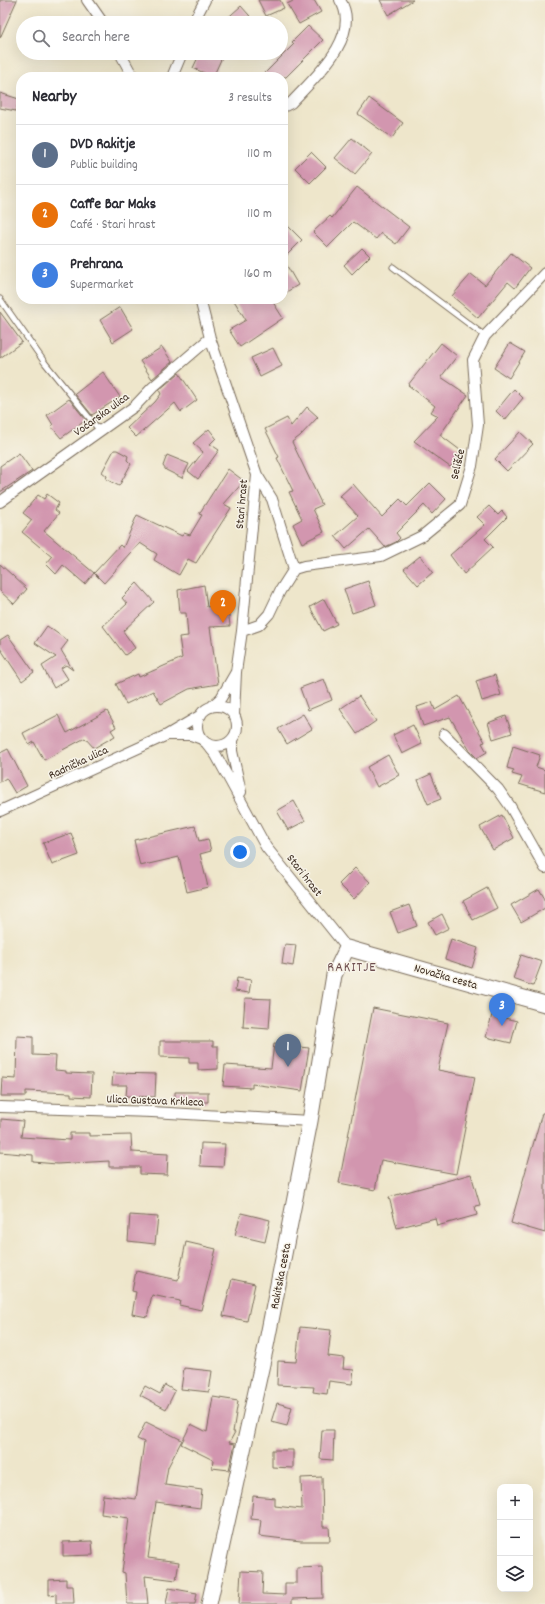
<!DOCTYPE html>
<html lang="en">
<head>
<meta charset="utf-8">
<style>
	body { margin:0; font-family:Dekko,sans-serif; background:#f7f7f7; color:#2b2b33 }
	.controls { position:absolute; right:12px; bottom:12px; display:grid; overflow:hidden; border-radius:8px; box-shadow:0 4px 16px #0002 }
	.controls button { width:36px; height:36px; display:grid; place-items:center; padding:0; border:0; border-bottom:1px solid #e1e1e2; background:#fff; color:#2b2b33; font:20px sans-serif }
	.you { position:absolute; left:240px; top:852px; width:14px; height:14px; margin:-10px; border:3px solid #fff; border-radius:50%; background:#1a73e8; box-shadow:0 0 0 6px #1a73e833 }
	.badge { display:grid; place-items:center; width:26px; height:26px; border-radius:50%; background:#c8321e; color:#fff; font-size:13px; font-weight:700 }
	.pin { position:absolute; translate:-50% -33px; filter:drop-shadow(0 1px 2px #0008) }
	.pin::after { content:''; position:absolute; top:21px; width:14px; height:12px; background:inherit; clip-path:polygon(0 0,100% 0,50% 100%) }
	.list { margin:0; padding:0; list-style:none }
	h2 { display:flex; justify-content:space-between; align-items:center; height:52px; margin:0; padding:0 16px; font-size:17px }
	h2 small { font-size:13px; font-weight:400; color:#7c7c81 }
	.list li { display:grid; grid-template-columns:26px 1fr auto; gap:12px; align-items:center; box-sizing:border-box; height:60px; padding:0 16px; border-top:1px solid #e1e1e2 }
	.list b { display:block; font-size:15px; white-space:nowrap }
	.list p { margin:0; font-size:13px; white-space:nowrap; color:#7c7c81 }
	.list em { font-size:13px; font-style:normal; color:#7c7c81 }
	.icon { flex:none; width:22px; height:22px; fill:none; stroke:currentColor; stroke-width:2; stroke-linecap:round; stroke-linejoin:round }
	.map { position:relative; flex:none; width:545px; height:1604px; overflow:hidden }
	.search { position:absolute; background:#fff; box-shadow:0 4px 16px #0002; left:16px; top:16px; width:272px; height:44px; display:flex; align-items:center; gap:10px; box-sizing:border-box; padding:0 14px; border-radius:22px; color:#7c7c81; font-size:15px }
	.panel { position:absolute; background:#fff; box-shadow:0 4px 16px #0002; left:16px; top:72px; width:272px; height:232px; border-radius:16px }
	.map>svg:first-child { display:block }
	.building { fill:#d296af }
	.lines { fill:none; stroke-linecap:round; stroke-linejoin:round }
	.lane-casing { stroke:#7a6c5b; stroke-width:7 }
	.street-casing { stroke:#7a6c5b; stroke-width:12 }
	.secondary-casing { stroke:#7a6c5b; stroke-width:17 }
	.lane { stroke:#fff; stroke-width:5 }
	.street { stroke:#fff; stroke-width:10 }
	.secondary { stroke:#fff; stroke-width:15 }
	.labels { text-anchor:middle; stroke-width:3; stroke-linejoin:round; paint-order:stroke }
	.street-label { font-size:12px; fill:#3b2a1e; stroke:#f7f3e8 }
	.quarter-label { font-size:14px; letter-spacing:1px; fill:#705051; stroke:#f7f3e8 }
</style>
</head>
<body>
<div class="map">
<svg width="545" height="1604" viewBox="0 0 545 1604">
	<rect width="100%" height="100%" fill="#f7f3e8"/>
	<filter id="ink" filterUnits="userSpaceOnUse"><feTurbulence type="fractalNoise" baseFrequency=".025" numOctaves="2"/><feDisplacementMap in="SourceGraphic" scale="8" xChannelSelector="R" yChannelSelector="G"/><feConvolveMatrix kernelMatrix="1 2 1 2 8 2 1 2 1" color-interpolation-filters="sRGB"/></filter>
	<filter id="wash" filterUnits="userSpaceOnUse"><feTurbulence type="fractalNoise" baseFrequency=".012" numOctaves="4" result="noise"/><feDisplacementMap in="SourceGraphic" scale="16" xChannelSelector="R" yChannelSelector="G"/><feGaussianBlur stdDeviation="0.9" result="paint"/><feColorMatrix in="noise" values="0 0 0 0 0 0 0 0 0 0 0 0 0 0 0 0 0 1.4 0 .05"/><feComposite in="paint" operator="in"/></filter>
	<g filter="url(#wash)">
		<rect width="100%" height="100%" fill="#eee6cb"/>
		<g id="blocks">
			<path class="building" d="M 0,0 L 17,0 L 0,38 Z
				M 258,0 L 280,0 L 284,8 L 266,16 Z
				M 295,0 L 314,0 L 321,12 L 299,24 L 287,4 Z
				M 380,0 L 413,0 L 388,15 Z
				M 241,6 L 256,23 L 222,23 Z
				M 308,26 L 323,40 L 286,77 L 261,77 L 294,44 L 292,42 Z
				M 200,53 L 224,53 L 213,77 L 193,68 Z
				M 0,93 L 19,99 L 16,111 L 0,108 Z
				M 369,98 L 403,123 L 392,138 L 358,114 Z
				M 352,138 L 372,154 L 355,174 L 335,158 Z
				M 311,152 L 326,167 L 310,183 L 295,168 Z
				M 357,187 L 409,227 L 396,244 L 381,233 L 376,239 L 353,222 L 328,247 L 313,232 L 330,216 L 332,218 Z
				M 283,221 L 302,240 L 283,259 Z
				M 362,248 L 370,256 L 352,274 L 344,265 Z
				M 511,253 L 530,268 L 515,288 L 508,282 L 478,318 L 452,296 L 471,274 L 485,285 Z
				M 283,259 L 298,285 L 283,294 Z
				M 233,299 L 271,299 L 283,318 L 240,347 L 229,330 L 246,320 Z
				M 120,307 L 133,329 L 113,342 L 100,320 Z
				M 0,312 L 22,342 L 0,358 Z
				M 441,343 L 457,356 L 441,377 L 468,395 L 440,435 L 464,453 L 450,467 L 414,441 L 438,416 L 431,412 L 435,406 L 408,385 Z
				M 510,343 L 525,352 L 509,378 L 494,368 Z
				M 162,347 L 172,362 L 152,379 L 140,361 Z
				M 273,348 L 282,366 L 260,377 L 251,358 Z
				M 103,372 L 120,397 L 92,415 L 75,394 Z
				M 179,373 L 197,400 L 181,412 L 175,403 L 136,437 L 127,428 L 155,402 L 161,394 L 159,390 Z
				M 514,389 L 523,398 L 505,420 L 496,411 Z
				M 69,399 L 86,420 L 61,438 L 51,426 L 53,425 L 47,415 Z
				M 307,407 L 318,417 L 300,436 L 292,442 L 322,505 L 313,509 L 324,532 L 302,543 L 293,524 L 302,519 L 289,492 L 293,491 L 277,458 L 279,457 L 265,429 L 287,418 L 291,426 Z
				M 209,429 L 216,438 L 210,444 L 219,450 L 198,479 L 188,471 L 203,452 L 193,443 Z
				M 520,432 L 533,444 L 507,471 L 495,459 Z
				M 114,450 L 117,450 L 128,456 L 127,460 L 131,464 L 119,486 L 106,479 L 107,476 L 102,472 Z
				M 19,453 L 32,471 L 0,492 L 0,466 Z
				M 167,455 L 189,464 L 182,478 L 166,470 L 163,466 Z
				M 228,469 L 244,481 L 224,504 L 231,508 L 196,563 L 188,559 L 179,575 L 154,560 L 157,554 L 140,543 L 104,583 L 94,573 L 120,545 L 123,548 L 137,515 L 182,536 L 184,533 L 190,535 L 202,515 L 199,514 Z
				M 430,483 L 446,499 L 432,514 L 424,505 L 396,533 L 400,538 L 396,542 L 385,547 L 369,529 L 346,549 L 335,536 L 358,516 L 340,496 L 353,484 L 382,517 L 400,499 L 407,506 Z
				M 47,494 L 59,503 L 55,510 L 59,513 L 44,531 L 94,573 L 85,584 L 63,565 L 56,574 L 46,564 L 52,557 L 22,532 L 32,520 L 23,513 L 38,495 L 44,499 Z
				M 489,506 L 498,515 L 502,511 L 507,517 L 485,539 L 493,547 L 464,574 L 450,555 L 485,525 L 477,517 Z
				M 420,556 L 433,572 L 418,585 L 404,569 Z
				M 0,564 L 27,589 L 14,604 L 0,591 Z
				M 368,581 L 376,605 L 352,613 L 344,589 Z
				M 137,583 L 154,602 L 123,631 L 135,648 L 125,655 L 103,626 L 127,604 L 122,598 Z
				M 204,585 L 207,607 L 223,602 L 228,608 L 230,626 L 210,627 L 218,684 L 189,689 L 161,704 L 153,691 L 126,704 L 116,684 L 138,674 L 139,677 L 182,658 L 179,637 L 188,636 L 186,613 L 180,613 L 178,590 Z
				M 324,599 L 337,624 L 323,631 L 310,607 Z
				M 47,626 L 68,641 L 61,650 L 73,670 L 66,665 L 61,668 L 68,679 L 54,688 L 42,666 L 56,657 L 35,643 Z
				M 8,635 L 34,672 L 22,681 L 0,648 L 0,640 Z
				M 495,675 L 501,695 L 482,701 L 476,681 Z
				M 324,679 L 332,700 L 308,710 L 300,688 Z
				M 359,696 L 376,721 L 357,734 L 340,709 Z
				M 459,696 L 485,742 L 482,743 L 487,752 L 477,758 L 470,751 L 450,717 L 423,726 L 417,707 L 432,702 L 435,710 Z
				M 107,711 L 116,727 L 111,730 L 115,736 L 94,748 L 85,738 L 44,760 L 34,742 L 29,745 L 23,733 L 58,715 L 67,733 Z
				M 303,714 L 312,729 L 287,744 L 278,729 Z
				M 506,716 L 512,733 L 493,739 L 488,723 Z
				M 413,725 L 422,744 L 402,754 L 393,735 Z
				M 513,746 L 540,755 L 536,767 L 545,770 L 545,792 L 519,784 L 522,777 L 512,774 L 514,770 L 507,768 Z
				M 8,749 L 27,786 L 15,793 L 6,778 L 0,782 L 0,753 Z
				M 388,755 L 399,775 L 377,787 L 367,767 Z
				M 431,774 L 441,799 L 428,804 L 418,780 Z
				M 294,801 L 305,821 L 288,830 L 277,811 Z
				M 502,815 L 514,838 L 493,850 L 480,827 Z
				M 195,826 L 199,841 L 208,839 L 211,851 L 200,854 L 208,887 L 187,892 L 179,857 L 140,866 L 134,840 Z
				M 71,833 L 79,855 L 52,865 L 43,843 Z
				M 355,868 L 370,882 L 354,899 L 339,884 Z
				M 487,888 L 497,908 L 473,920 L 463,901 Z
				M 539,889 L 545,899 L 545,908 L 521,922 L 511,905 Z
				M 409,905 L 417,926 L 398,933 L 390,912 Z
				M 442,914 L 449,928 L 435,935 L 428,922 Z
				M 451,939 L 478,948 L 472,968 L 445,959 Z
				M 285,944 L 296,945 L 293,966 L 282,964 Z
				M 521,955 L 542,962 L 533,986 L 513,979 Z
				M 237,978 L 251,980 L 249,993 L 235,991 Z
				M 245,998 L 271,999 L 269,1029 L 243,1027 Z
				M 373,1008 L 448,1023 L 438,1070 L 475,1077 L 456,1174 L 381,1160 L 375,1190 L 339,1183 Z
				M 492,1015 L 517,1021 L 511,1043 L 486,1037 Z
				M 17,1036 L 33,1037 L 33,1055 L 56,1056 L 55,1070 L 66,1071 L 66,1073 L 92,1074 L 91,1097 L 71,1096 L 71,1093 L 26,1091 L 26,1096 L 1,1096 L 2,1078 L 16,1079 Z
				M 160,1041 L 213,1041 L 213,1046 L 218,1046 L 218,1069 L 198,1070 L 198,1063 L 189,1063 L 189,1058 L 160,1057 Z
				M 274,1044 L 309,1048 L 302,1091 L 252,1084 L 252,1088 L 223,1086 L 225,1065 L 271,1068 Z
				M 113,1073 L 156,1074 L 155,1097 L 126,1096 L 127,1085 L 112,1085 Z
				M 175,1092 L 208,1092 L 208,1102 L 175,1102 Z
				M 542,1113 L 545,1113 L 545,1233 L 511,1223 Z
				M 1,1119 L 23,1121 L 21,1137 L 70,1140 L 70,1133 L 89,1133 L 89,1136 L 131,1135 L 132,1152 L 168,1154 L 167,1175 L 140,1174 L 140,1167 L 109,1167 L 109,1161 L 57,1164 L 33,1162 L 33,1155 L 0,1152 Z
				M 201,1143 L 225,1144 L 223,1167 L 200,1166 Z
				M 471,1174 L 480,1205 L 475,1206 L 477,1215 L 437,1226 L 435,1218 L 397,1228 L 389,1197 Z
				M 241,1213 L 270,1220 L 265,1242 L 235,1235 Z
				M 130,1215 L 158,1217 L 155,1244 L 128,1241 Z
				M 186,1242 L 216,1249 L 201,1310 L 179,1305 L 180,1301 L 152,1295 L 147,1317 L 132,1314 L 136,1292 L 132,1291 L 136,1271 L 178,1280 Z
				M 232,1279 L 255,1284 L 247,1321 L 223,1316 Z
				M 300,1327 L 331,1330 L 328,1356 L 344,1358 L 343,1369 L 354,1370 L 352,1384 L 329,1381 L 327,1394 L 313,1392 L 314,1387 L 277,1385 L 278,1361 L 296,1362 Z
				M 184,1368 L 212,1371 L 209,1392 L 181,1389 Z
				M 165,1385 L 175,1391 L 166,1409 L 140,1395 L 145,1386 L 160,1394 Z
				M 213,1397 L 238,1401 L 233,1432 L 235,1432 L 229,1443 L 235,1444 L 229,1470 L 212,1468 L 213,1460 L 181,1444 L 191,1424 L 207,1432 Z
				M 277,1403 L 292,1407 L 287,1426 L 271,1422 Z
				M 146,1422 L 182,1440 L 168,1467 L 165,1485 L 202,1490 L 200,1508 L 156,1502 L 148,1558 L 179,1562 L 176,1580 L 145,1576 L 148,1604 L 127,1604 L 125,1573 L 122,1572 L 129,1518 L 101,1514 L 103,1495 L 136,1499 L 144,1442 L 137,1439 Z
				M 322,1430 L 334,1430 L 333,1460 L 320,1459 Z
				M 272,1450 L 293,1450 L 293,1468 L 272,1467 Z
				M 322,1477 L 323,1527 L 329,1527 L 330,1541 L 301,1541 L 259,1536 L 261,1520 L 251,1519 L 253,1496 L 275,1498 L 275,1506 L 302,1509 L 301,1478 Z
				M 92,1541 L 93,1555 L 63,1556 L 63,1542 Z
				M 322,1567 L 323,1598 L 292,1599 L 292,1604 L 239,1604 L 241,1571 L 263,1572 L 262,1594 L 285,1595 L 285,1583 L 297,1583 L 297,1568 Z
				M 66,1579 L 66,1586 L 73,1586 L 74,1603 L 56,1603 L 56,1594 L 49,1595 L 49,1580 Z
				M 169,1588 L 197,1593 L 195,1604 L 166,1604 Z"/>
		</g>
	</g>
	<g filter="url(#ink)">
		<use href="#blocks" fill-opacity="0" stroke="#7a6c5b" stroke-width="1"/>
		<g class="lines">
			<g class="lane-casing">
				<path id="lane" d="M 393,267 L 485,336
					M 0,299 L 45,363 L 100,431"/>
			</g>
			<g class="street-casing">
				<path id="street" d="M 87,0 L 103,23
					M 193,23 L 205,0
					M 120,53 L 133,77
					M 172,77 L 182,53
					M 283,107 L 291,103 C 313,79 363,36 340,0
					M 200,299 L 210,338 L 257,475 L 242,631 L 236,672
					M 257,475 L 272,499 L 294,569
					M 0,502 L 135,406 L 153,387 L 210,338
					M 242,631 L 259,625 L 269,614 L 280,591 L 294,569 L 304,566 L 381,556 L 422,536 L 460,505 L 472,466 L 478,425 L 473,360 L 485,336 L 545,273
					M197 726a20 20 0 1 1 40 0a20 20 0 1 1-40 0Z
					M 211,707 L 221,698 L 236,672 L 234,715
					M 201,715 L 167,735 L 191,735 L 202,739
					M 444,734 L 498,789 L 510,806 L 545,868
					M 232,740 L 232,751 L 241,792
					M 207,744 L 216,755 L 266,847 L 347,948
					M 0,811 L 167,735
					M 0,1107 L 152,1112 L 310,1121"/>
			</g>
			<g class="secondary-casing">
				<path id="secondary" d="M 209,1604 L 266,1346 L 310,1121 L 334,975 L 347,948 L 545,1004"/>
			</g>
			<use href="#lane" class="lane"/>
			<use href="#street" class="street"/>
			<use href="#secondary" class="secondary"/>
		</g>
	</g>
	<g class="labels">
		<g class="street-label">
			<text transform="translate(101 414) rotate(-36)" y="4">Voćarska ulica</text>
			<text transform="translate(457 464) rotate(-77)" y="4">Selišće</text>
			<text transform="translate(241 504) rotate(-85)" y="4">Stari hrast</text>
			<text transform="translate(78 762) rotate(-25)" y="4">Radnička ulica</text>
			<text transform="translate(305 875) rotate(52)" y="4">Stari hrast</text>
			<text transform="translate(446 976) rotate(16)" y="4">Novačka cesta</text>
			<text transform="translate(155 1100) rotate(2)" y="4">Ulica Gustava Krkleca</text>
			<text transform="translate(280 1276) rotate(-79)" y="4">Rakitska cesta</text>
		</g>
		<g class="quarter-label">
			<text x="352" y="971">RAKITJE</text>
		</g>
	</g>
</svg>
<div class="controls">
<button>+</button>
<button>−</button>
<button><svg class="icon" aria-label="layers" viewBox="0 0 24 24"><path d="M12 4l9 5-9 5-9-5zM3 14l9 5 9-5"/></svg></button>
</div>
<div class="you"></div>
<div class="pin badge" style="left:288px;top:1067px;background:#5c6f8a">1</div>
<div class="pin badge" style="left:223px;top:623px;background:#e8710a">2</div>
<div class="pin badge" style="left:502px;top:1026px;background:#3f7fe0">3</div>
<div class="search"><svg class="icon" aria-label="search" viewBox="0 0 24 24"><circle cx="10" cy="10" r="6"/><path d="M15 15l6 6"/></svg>Search here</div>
<section class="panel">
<h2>Nearby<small>3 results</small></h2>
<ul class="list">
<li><span class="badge" style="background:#5c6f8a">1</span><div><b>DVD Rakitje</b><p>Public building</p></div><em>110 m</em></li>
<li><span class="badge" style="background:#e8710a">2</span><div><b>Caffe Bar Maks</b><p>Café · Stari hrast</p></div><em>110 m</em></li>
<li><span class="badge" style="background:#3f7fe0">3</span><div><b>Prehrana</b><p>Supermarket</p></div><em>160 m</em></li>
</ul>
</section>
</div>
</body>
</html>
